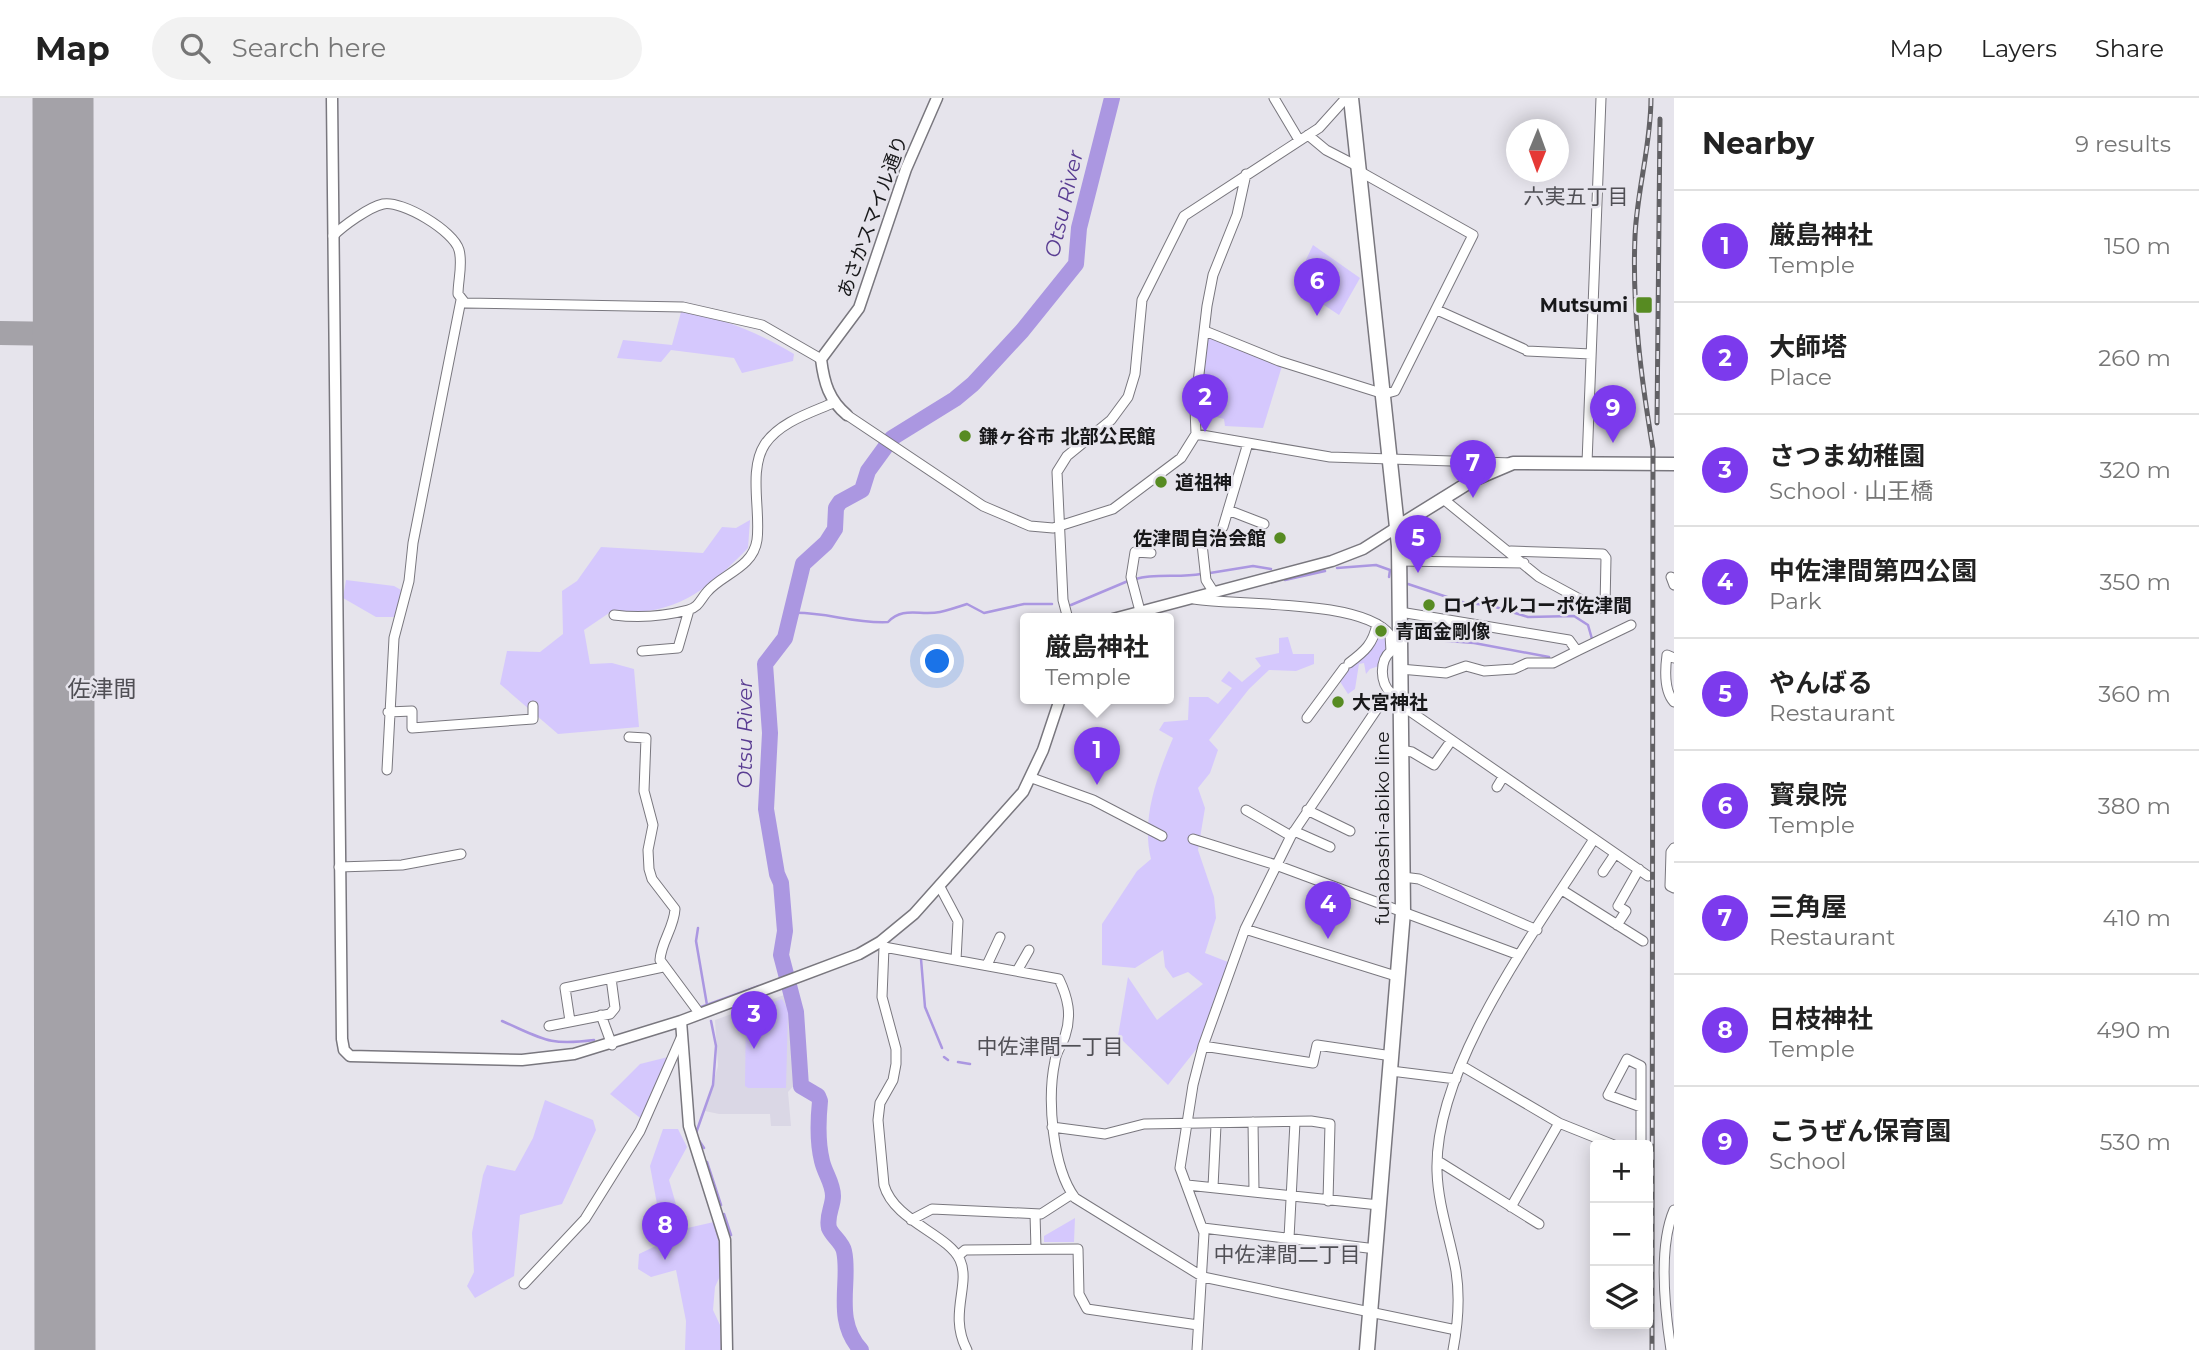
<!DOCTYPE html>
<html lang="en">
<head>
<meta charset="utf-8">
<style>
	body { margin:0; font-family:Montserrat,"Noto Sans JP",sans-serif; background:#f2f2f2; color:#222 }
	.controls { position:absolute; right:21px; bottom:21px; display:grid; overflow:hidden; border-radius:7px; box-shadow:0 4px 18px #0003 }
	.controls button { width:63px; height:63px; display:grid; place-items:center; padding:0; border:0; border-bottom:2px solid #e0e0e0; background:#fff; color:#222; font:35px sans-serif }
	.compass { position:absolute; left:1506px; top:21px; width:63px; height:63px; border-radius:50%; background:#fff; box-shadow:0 4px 18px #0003; rotate:181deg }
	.you { position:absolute; left:938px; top:564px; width:24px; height:24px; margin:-18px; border:5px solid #fff; border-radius:50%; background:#1a73e8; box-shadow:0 0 0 10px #1a73e833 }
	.badge { display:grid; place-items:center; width:46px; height:46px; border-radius:50%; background:#7c3aed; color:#fff; font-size:23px; font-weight:700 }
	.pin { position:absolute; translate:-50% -58px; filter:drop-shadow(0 2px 4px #0008) }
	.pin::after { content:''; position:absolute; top:37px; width:24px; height:21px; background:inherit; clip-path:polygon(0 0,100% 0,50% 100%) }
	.popup { position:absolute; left:1020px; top:515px; width:154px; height:91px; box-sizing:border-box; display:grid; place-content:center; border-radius:7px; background:#fff; filter:drop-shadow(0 2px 5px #0005); font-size:23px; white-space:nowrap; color:#767676 }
	.popup b { font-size:26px; color:#222 }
	.popup::after { content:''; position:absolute; left:50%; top:100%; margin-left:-14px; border:14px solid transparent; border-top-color:#fff }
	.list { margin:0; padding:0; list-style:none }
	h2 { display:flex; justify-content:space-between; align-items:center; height:91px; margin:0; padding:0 28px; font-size:30px }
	h2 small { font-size:23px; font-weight:400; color:#767676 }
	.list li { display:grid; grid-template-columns:46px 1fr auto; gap:21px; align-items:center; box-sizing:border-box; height:112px; padding:0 28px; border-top:2px solid #e0e0e0 }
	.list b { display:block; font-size:26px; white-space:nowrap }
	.list p { margin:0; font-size:23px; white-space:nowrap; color:#767676 }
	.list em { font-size:23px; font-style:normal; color:#767676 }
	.icon { flex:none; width:38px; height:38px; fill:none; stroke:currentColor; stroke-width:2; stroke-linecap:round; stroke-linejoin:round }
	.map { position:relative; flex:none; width:1674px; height:1252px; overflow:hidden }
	header { display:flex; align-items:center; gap:42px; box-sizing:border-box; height:98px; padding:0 35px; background:#fff; border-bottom:2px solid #e0e0e0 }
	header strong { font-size:33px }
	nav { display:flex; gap:38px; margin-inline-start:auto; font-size:24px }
	.search { width:490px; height:63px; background:#f2f2f2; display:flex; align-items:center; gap:18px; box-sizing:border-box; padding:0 24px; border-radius:38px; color:#767676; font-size:26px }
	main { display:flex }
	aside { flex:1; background:#fff }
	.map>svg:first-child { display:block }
	.built { fill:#dad7e5 }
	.green { fill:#d5c8fd }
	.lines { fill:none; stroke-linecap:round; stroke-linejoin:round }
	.stream { stroke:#ab97e1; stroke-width:2.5 }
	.river { stroke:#ab97e1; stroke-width:16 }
	.taxiway { stroke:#a4a2a8; stroke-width:24 }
	.runway { stroke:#a4a2a8; stroke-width:61 }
	.minor-casing { stroke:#79777e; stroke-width:11 }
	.tertiary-casing { stroke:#79777e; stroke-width:13 }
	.secondary-casing { stroke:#79777e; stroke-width:15 }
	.primary-casing { stroke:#79777e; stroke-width:17 }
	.minor { stroke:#fff; stroke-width:9 }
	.tertiary { stroke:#fff; stroke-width:10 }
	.secondary { stroke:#fff; stroke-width:12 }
	.primary { stroke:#fff; stroke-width:14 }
	.rail-casing { stroke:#626165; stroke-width:5 }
	.rail { stroke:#e6e4ec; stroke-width:2.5; stroke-dasharray:8; stroke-linecap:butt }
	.poi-dot { fill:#578b22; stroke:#e6e4ec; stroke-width:2.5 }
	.labels { text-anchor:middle; stroke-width:5; stroke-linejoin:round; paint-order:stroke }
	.street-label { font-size:19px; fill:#18181a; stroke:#e6e4ec }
	.poi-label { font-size:19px; font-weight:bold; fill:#18181a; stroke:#e6e4ec; text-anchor:start }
	.neighbourhood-label { font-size:21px; fill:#504f55; stroke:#e6e4ec }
	.water-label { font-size:21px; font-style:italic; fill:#593c92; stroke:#e6e4ec }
	.quarter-label { font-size:23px; fill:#504f55; stroke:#e6e4ec }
</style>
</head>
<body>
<header>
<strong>Map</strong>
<div class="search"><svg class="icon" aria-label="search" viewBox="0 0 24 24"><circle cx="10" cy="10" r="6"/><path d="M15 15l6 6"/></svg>Search here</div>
<nav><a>Map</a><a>Layers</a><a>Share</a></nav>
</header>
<main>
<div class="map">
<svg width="1674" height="1252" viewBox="0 0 1674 1252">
	<rect width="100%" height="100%" fill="#e6e4ec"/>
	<path class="built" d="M 784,897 L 791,910 L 792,967 L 796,985 L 788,994 L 791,1028 L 771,1028 L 770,1016 L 719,1016 L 705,1013 L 718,968 L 715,922 Z"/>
	<path class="green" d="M 1313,147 L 1360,180 L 1339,217 L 1294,187 Z
		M 681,214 C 721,218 760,236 794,256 L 793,263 L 742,275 L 734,260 L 671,252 L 661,264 L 617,260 L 623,242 L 672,247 Z
		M 1208,238 L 1282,268 L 1263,330 L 1225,328 L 1224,321 L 1198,314 L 1205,239 Z
		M 750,422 L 748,450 C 707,492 674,520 612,513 L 584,532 L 590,566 L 612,565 L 634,571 L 639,629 L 558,636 L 500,586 L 507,553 L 540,554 L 563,536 L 562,493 L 577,483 L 601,449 L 703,455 L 722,429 L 736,430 Z
		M 346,482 L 394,488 L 403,493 L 395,519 L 376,519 L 343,500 Z
		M 1379,535 L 1388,539 L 1389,552 L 1382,567 L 1370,571 L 1366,576 L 1364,565 L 1359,566 L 1355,591 L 1348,596 L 1339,582 C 1352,563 1373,558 1379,535 Z
		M 1288,539 L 1293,556 L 1314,556 L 1314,566 L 1296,573 L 1269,572 L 1249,591 L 1209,642 L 1218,652 L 1210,675 L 1198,690 L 1205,710 L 1198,752 L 1214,799 L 1216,820 L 1205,855 L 1228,864 L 1198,949 L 1168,987 L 1118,938 L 1128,879 L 1157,922 L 1203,886 L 1188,874 L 1173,880 L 1165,869 L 1163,852 L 1135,870 L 1102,867 L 1102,826 L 1137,773 L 1151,761 C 1141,721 1157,678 1173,640 L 1159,632 L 1164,624 L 1188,622 L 1189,599 L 1208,599 L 1218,606 L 1232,590 L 1221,583 L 1229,573 L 1242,584 L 1261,568 L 1255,560 L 1279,555 L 1279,540 Z
		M 782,901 L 788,912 L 786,990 L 748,990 L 745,988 L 746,914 Z
		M 672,958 L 644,1023 L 610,996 L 640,966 Z
		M 545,1002 L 593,1022 L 596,1032 L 562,1106 L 520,1117 L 514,1178 L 475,1200 L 467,1188 L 474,1174 L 472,1135 L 483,1077 L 487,1067 L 515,1073 L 533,1040 Z
		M 663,1031 L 678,1031 L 687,1049 L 669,1082 L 683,1131 L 714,1124 L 722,1157 L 720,1178 L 715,1189 L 713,1212 L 720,1227 L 721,1252 L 685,1252 L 686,1223 L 676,1172 L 651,1179 L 638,1171 L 639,1156 L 664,1144 L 650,1068 Z
		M 1075,1120 L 1074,1144 L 1044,1144 L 1044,1138 Z"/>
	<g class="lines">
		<path class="stream" d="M 1337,470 L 1376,467 L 1390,472 L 1389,479
			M 1210,475 L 1253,468 L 1271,471
			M 1136,481 C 1154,475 1180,480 1201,476
			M 1285,482 L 1325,473
			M 1408,486 L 1465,505 L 1489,507 L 1528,519 L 1574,518 L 1588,527 L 1592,541
			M 1071,507 L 1128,483
			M 791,515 C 823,513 854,526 888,524 C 903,508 920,518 940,514 C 949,512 958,509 967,506 L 984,515 L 1024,506 L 1052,506
			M 1408,540 L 1474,545 L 1549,559
			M 698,830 L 696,843 L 707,907
			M 921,861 L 925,909 L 942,950
			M 701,909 L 759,888
			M 502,923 C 543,941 548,948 594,942
			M 944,959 L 948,962
			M 958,964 L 970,966
			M 696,1035 L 713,987 L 716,948 L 711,923
			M 698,1041 L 704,1050
			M 707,1064 L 721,1107
			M 724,1116 L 731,1137"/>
		<path class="river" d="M 861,1252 C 833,1222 851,1183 844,1153 C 842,1144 832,1138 829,1130 C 826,1118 833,1109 833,1098 C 833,1085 825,1076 822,1063 C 817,1043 818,1023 820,1003 L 818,998 L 801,988 L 796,914 L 781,857 L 785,833 L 781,785 L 777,776 L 766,711 L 770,635 L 765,566 L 785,540 L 803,466 L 826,445 L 835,431 L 836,410 L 840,404 L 862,392 L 868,373 L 892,340 L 955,301 L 973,286 L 1022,233 L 1076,166 L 1079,130 L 1112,0"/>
		<path class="taxiway" d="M 0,235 L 63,236"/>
		<path class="runway" d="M 63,0 L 65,1252"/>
		<g class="minor-casing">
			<path id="minor" d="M 1274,0 L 1299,42
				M 1308,37 L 1326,52 L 1359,69
				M 333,138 C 343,128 369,109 383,106 C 402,102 454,133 459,152 C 463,166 458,182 458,196 L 465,205 L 683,209 L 762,227 L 821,261
				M 1437,212 L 1524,251
				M 1205,233 L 1279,263 L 1384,296 L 1395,293 L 1473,137 L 1359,73
				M 1527,253 L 1591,256
				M 847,317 L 983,408 L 1030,428 L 1053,430 L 1113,411 L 1181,360 L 1196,336 L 1330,359 L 1512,365
				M 1196,336 L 1195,310 L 1207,208 L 1213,177 L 1237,117 L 1246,76
				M 1587,365 L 1601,0
				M 1442,400 L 1539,479 L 1598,511 L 1605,508 L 1606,460 L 1603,456 L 1511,453
				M 1228,412 L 1264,426
				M 1223,429 L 1248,345
				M 1202,446 L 1206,482 L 1213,493
				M 1399,463 L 1524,465
				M 1671,479 L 1674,487
				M 1194,501 C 1238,508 1363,501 1390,537 L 1391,553 C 1379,563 1380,585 1391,595
				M 1140,513 L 1131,479 L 1135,454 L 1151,455
				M 1400,514 L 1569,542 L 1577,553 L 1553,565 L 1527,565 L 1514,571 L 1484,573 L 1466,568 L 1446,575 L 1400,571
				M 614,517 C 637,520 665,518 688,512 C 699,509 700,502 707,494 C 722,476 753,470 757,442 C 761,413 748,372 765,346 C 780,324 810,315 833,305
				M 1068,521 L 1063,502 L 1057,374 L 1067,358 L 1111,322 L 1128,299 L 1135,276 L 1142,202 L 1184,118 L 1319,30 L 1346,0
				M 642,553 L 678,550 L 689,512
				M 1577,553 L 1631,527
				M 1674,560 L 1667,557 C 1665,572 1664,593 1674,604
				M 1349,565 C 1365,553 1373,546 1377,526
				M 1401,607 L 1648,778
				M 388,614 L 412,613 L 412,630 L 533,621 L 533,608
				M 1307,620 L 1344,570
				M 629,639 L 646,640 L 644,693 L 653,727 L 648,752 L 649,771 L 652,781 L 675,811 C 674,830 661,844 660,862 L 700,916
				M 1401,652 L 1412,654 L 1434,667 L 1451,643
				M 387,672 L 394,540 L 409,483 L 413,445 L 461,202
				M 1032,680 L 1093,702 L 1162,738
				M 1497,689 L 1503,679
				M 1246,712 L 1291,738
				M 1307,712 L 1350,733
				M 1294,733 L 1330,749
				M 1193,741 L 1276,767 L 1519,857
				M 1674,750 L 1671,754 L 1670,788 L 1674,790
				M 339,769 L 402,767 L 461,756
				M 1603,774 L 1615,756
				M 1403,779 L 1419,781 L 1537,832
				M 940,789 L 958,823 L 956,862
				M 1562,792 L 1643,843
				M 1617,827 L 1626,813 L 1618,808 L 1639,771
				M 1245,831 L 1399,879
				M 880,844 L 884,849 L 1059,881 C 1068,900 1072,917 1065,938 C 1062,947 1056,954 1055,963 C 1047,1000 1052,1069 1075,1100 L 1203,1179 L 1456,1232
				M 884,849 L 882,899 L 896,951 L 896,966 L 893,982 L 880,1005 L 878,1022 L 884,1087 C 894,1123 948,1136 960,1162 C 971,1187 948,1216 967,1252
				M 987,867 L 1000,839
				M 1017,873 L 1029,852
				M 601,917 L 612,947
				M 570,923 L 565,890 L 663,869
				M 549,928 L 610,916 L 615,910 L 611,880
				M 1203,948 L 1313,965 L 1317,947 L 1392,958
				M 1462,968 L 1559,1025 L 1614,1047
				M 1391,973 L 1456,981
				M 1253,1024 L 1254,1092
				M 1052,1029 L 1105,1036 L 1144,1026 L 1311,1023 L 1330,1026 L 1328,1103
				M 1641,1047 L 1641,968 L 1627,961 L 1608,997 L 1641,1009
				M 1438,1063 L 1539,1126
				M 1187,1087 L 1379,1107
				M 1213,1089 L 1216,1027
				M 1511,1109 L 1559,1025
				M 1035,1116 L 1036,1151
				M 911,1122 L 932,1111 L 1041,1116 L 1072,1096
				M 1203,1130 L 1376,1151
				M 1289,1140 L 1295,1024
				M 958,1158 L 965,1152 L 1078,1151 L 1079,1196 L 1087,1211 L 1198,1227
				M 524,1186 L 585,1121 L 640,1033 L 681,940
				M 1197,1252 L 1204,1135 L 1180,1070 L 1193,987 L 1203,948 L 1245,831 L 1291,738 L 1383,602 L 1391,595 L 1400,595
				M 1453,1252 C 1458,1226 1460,1199 1456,1173 C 1450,1139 1438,1108 1437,1073 C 1434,967 1538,830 1594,741
				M 1671,1252 C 1665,1213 1658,1149 1674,1112"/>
		</g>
		<g class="tertiary-casing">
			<path id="tertiary" d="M 332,0 L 342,941 L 344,952 L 350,958 L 522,962 L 574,956 L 681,923 L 859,856 L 880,844 L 914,816 L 1023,694 L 1043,652 L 1060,601
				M 847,317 C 829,302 824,285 821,261 L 859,210 L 906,71 L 937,0
				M 1113,521 L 1332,463 L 1363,451 L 1399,428
				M 681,923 L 689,1028 L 725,1142 L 727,1252"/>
		</g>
		<g class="secondary-casing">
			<path id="secondary" d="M 1399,428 L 1473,382 L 1513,365 L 1674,366"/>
		</g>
		<g class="primary-casing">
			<path id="primary" d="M 1351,0 L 1399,448 L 1403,814 L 1367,1252"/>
		</g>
		<use href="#minor" class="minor"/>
		<use href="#tertiary" class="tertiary"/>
		<use href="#secondary" class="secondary"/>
		<use href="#primary" class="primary"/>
		<g class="rail-casing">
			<path id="rail" d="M 1651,0 C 1651,47 1637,92 1635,138 C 1632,211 1641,280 1653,351 L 1652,1252
				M 1657,325 L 1660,21"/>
		</g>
		<use href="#rail" class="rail"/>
	</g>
	<g class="poi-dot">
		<rect x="1635" y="198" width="18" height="18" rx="3.5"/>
		<circle cx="965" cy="338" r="7"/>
		<circle cx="1161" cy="384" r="7"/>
		<circle cx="1280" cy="440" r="7"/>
		<circle cx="1429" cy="507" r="7"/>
		<circle cx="1381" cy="533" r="7"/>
		<circle cx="1338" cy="604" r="7"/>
	</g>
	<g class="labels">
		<g class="street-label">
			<text transform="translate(872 118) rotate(-70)" y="7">あさかスマイル通り</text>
			<text transform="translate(1382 730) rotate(-90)" y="7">funabashi-abiko line</text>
		</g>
		<g class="poi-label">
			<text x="1628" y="214" text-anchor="end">Mutsumi</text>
			<text x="979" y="345">鎌ヶ谷市 北部公民館</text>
			<text x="1175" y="391">道祖神</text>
			<text x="1266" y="447" text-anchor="end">佐津間自治会館</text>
			<text x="1443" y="514">ロイヤルコーポ佐津間</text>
			<text x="1395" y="540">青面金剛像</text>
			<text x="1352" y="611">大宮神社</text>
		</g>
		<g class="neighbourhood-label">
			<text x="1576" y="106">六実五丁目</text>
			<text x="1050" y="956">中佐津間一丁目</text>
			<text x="1287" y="1164">中佐津間二丁目</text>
		</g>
		<g class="water-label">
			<text transform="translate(1064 106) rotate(-77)" y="7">Otsu River</text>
			<text transform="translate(745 636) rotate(-90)" y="7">Otsu River</text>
		</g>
		<g class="quarter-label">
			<text x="102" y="599">佐津間</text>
		</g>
	</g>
</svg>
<div class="controls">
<button>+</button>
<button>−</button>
<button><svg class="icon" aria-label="layers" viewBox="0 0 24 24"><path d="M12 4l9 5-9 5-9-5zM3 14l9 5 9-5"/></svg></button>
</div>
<svg class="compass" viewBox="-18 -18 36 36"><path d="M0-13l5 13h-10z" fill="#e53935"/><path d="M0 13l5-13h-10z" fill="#767676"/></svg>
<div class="you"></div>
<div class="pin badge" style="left:1097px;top:687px">1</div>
<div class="popup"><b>厳島神社</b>Temple</div>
<div class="pin badge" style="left:1205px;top:334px">2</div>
<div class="pin badge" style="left:754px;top:951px">3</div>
<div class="pin badge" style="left:1328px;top:841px">4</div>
<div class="pin badge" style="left:1418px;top:475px">5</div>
<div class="pin badge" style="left:1317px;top:218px">6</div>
<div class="pin badge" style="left:1473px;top:400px">7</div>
<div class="pin badge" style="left:665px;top:1162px">8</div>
<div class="pin badge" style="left:1613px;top:345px">9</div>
</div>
<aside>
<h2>Nearby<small>9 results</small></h2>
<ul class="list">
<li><span class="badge">1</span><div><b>厳島神社</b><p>Temple</p></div><em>150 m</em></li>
<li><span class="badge">2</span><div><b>大師塔</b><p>Place</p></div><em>260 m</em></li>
<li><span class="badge">3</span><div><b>さつま幼稚園</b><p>School · 山王橋</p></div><em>320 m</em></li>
<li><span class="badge">4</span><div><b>中佐津間第四公園</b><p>Park</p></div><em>350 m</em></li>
<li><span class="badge">5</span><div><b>やんばる</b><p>Restaurant</p></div><em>360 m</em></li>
<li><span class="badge">6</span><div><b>寳泉院</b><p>Temple</p></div><em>380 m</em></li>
<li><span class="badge">7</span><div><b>三角屋</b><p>Restaurant</p></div><em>410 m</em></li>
<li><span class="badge">8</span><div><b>日枝神社</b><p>Temple</p></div><em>490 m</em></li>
<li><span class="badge">9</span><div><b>こうぜん保育園</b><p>School</p></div><em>530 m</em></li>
</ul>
</aside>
</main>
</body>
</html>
